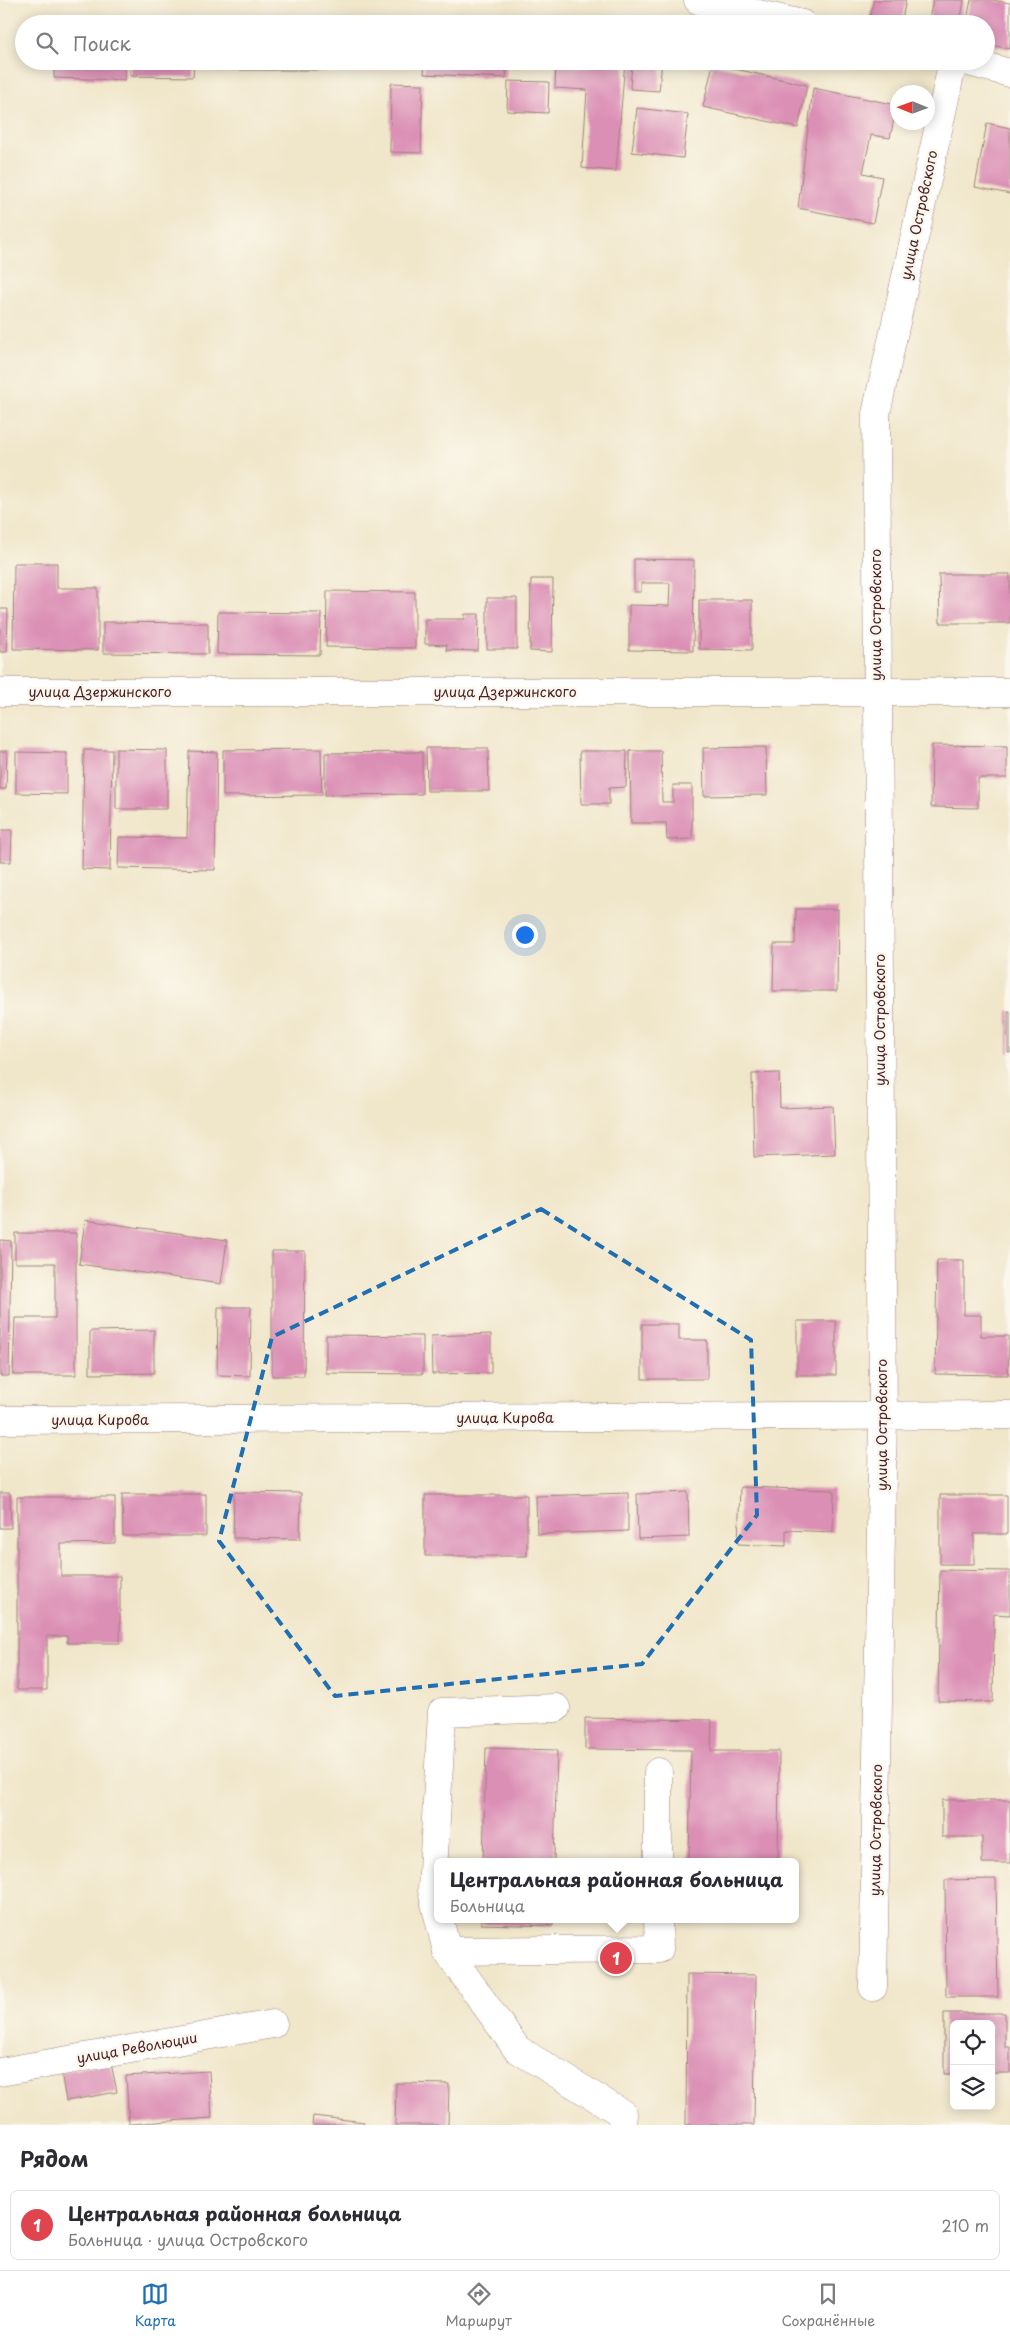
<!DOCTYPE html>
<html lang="ru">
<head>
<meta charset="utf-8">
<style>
	body { margin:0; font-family:"Playpen Sans",sans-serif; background:#f7f7f7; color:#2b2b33 }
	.controls { position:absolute; right:15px; bottom:15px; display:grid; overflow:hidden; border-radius:8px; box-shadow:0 2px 12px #0003 }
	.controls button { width:45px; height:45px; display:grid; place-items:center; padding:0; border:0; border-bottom:1px solid #e1e1e2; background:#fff; color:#2b2b33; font:25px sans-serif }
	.compass { position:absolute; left:890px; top:85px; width:45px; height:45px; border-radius:50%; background:#fff; box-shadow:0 2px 12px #0003; rotate:271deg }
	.you { position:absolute; left:524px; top:934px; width:18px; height:18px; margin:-12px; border:4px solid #fff; border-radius:50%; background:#1a73e8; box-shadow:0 0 0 8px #1a73e833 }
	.badge { display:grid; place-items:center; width:32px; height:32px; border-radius:50%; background:#1f6fb2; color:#fff; font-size:16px; font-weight:700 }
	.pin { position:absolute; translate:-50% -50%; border:2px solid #fff; box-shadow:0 1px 5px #0006 }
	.popup { position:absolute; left:434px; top:1858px; width:365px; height:65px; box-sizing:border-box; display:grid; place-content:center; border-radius:8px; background:#fff; filter:drop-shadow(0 1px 4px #0005); font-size:16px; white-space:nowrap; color:#7c7c81 }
	.popup b { font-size:19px; color:#2b2b33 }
	.popup::after { content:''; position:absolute; left:50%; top:100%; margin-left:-10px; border:10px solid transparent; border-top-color:#fff }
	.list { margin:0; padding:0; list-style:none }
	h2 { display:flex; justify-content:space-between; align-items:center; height:65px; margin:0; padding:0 20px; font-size:21px }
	h2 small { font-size:16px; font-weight:400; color:#7c7c81 }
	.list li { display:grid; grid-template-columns:32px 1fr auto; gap:15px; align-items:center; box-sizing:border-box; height:70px; margin:0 10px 10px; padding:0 10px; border:1px solid #e1e1e2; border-radius:8px }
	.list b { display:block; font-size:19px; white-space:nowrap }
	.list p { margin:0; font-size:16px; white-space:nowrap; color:#7c7c81 }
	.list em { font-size:16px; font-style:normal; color:#7c7c81 }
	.icon { flex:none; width:28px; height:28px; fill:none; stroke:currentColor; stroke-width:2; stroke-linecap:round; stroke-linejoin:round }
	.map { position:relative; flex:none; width:1010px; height:2125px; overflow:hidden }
	.search { position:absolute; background:#fff; box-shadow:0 2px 12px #0003; left:15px; right:15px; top:15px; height:55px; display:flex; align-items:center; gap:12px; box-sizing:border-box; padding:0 18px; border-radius:28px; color:#7c7c81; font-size:19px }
	.sheet { height:145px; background:#fff }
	nav { display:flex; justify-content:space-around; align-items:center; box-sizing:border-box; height:70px; border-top:1px solid #e1e1e2; background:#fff; font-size:14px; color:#7c7c81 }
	nav a { display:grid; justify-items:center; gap:2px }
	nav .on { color:#1f6fb2 }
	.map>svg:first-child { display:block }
	.building { fill:#db8fb5 }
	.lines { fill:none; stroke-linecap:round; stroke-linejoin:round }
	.minor-casing { stroke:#9d827a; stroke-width:29 }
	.minor { stroke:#fff; stroke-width:28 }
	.marked { fill:none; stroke:#1f6fb2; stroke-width:4; stroke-dasharray:10 6; stroke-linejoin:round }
	.labels { text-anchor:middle; stroke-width:5; stroke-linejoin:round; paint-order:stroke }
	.street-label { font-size:14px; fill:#4a1f2b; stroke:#fbf7ec }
</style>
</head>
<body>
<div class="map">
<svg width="1010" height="2125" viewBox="0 0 1010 2125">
	<rect width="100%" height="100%" fill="#fbf7ec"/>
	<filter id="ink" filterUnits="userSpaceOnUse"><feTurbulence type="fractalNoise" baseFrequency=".02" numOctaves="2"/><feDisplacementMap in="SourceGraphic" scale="10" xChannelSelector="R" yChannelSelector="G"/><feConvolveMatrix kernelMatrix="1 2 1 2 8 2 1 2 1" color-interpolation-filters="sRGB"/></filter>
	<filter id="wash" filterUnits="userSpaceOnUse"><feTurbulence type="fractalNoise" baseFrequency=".0096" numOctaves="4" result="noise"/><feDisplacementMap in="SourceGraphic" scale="20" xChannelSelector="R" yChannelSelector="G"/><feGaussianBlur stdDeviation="1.12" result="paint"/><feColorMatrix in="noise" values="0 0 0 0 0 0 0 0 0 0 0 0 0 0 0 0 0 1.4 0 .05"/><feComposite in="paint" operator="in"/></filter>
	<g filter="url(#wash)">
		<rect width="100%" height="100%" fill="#f0e6ca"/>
		<g id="blocks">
			<path class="building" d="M 874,0 L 906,0 L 901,24 L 869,20 Z
				M 933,0 L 964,0 L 960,24 L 928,24 Z
				M 971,0 L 993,0 L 1010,3 L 1010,49 L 986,44 L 986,24 L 966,24 Z
				M 54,61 L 125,61 L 125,80 L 54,78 Z
				M 130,61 L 194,61 L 193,77 L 130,76 Z
				M 214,61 L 349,61 L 349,70 L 214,70 Z
				M 425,61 L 507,61 L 506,78 L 424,74 Z
				M 556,61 L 625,61 L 616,171 L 582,168 L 587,90 L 555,88 Z
				M 632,61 L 662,61 L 659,91 L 630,89 Z
				M 713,64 L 807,85 L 798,128 L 703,107 Z
				M 508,81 L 549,82 L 548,113 L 507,111 Z
				M 391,83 L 423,84 L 421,153 L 390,152 Z
				M 813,88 L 897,105 L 890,138 L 871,135 L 863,173 L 882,177 L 873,223 L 798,208 Z
				M 637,108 L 688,114 L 683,158 L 632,152 Z
				M 987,123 L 1010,128 L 1010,194 L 975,187 Z
				M 634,559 L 694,560 L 693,651 L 629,650 L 629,605 L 669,606 L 670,583 L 641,583 L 641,592 L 634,592 Z
				M 14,563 L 57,563 L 57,588 L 98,588 L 98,650 L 13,649 Z
				M 939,574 L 1010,574 L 1010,623 L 940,623 Z
				M 531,579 L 553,579 L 552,652 L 530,651 Z
				M 327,591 L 415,592 L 415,648 L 326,647 Z
				M 487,598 L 517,598 L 517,649 L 487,649 Z
				M 699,600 L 752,600 L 752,650 L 699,649 Z
				M 0,609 L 8,609 L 7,652 L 0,652 Z
				M 218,612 L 321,613 L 320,655 L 217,654 Z
				M 465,614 L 479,614 L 478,651 L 446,650 L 447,645 L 425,644 L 425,619 L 465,619 Z
				M 103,622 L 208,623 L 208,654 L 103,653 Z
				M 932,745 L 1007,746 L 1007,778 L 978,778 L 978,808 L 931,807 Z
				M 766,747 L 767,795 L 704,796 L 703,748 Z
				M 426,748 L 488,748 L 489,791 L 427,791 Z
				M 116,749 L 167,750 L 167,809 L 116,809 Z
				M 321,749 L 322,795 L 223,796 L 223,750 Z
				M 84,750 L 112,750 L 110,870 L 82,869 Z
				M 0,751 L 7,751 L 6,789 L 0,789 Z
				M 189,751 L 217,752 L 215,870 L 118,868 L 119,837 L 187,838 Z
				M 580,751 L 627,751 L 626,787 L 609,788 L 609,804 L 581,804 Z
				M 630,751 L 661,751 L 662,802 L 673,802 L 673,785 L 692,785 L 692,839 L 667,840 L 666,823 L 631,823 Z
				M 16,752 L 67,753 L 67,794 L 16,793 Z
				M 422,752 L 422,794 L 325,795 L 325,753 Z
				M 0,830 L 12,830 L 11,862 L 0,862 Z
				M 796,909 L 838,909 L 837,991 L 773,991 L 774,944 L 795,944 Z
				M 1008,1011 L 1010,1011 L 1010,1053 L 1008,1053 Z
				M 779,1073 L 780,1108 L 833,1106 L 835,1154 L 754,1157 L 752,1074 Z
				M 85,1220 L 227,1240 L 221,1284 L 79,1264 Z
				M 15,1233 L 76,1233 L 76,1375 L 13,1375 L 15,1318 L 55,1318 L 55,1263 L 15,1263 Z
				M 0,1240 L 11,1241 L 9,1376 L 0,1376 Z
				M 272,1251 L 305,1251 L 304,1376 L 272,1376 Z
				M 937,1260 L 964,1260 L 964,1315 L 981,1315 L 981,1336 L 1009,1336 L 1008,1375 L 935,1374 Z
				M 218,1307 L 251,1307 L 250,1376 L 217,1375 Z
				M 797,1321 L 836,1321 L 836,1375 L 797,1375 Z
				M 642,1324 L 679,1324 L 679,1340 L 707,1340 L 707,1379 L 642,1379 Z
				M 154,1330 L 154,1373 L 90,1374 L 90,1331 Z
				M 491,1334 L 491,1373 L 432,1374 L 431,1336 Z
				M 326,1335 L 423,1336 L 423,1374 L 326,1373 Z
				M 740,1487 L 834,1490 L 833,1532 L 786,1530 L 786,1546 L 738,1544 Z
				M 234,1492 L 301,1493 L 300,1539 L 233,1538 Z
				M 688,1492 L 689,1537 L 638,1539 L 637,1494 Z
				M 0,1493 L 10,1493 L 11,1528 L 0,1528 Z
				M 628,1493 L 628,1531 L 537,1534 L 536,1496 Z
				M 122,1494 L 206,1494 L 206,1536 L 123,1536 Z
				M 425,1495 L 527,1495 L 527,1556 L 425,1556 Z
				M 940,1495 L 1007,1495 L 1007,1534 L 974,1534 L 974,1564 L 940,1564 Z
				M 17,1497 L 115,1497 L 115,1543 L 61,1544 L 61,1576 L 120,1576 L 120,1643 L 67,1643 L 67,1636 L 47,1636 L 47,1690 L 17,1690 Z
				M 940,1570 L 1010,1571 L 1010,1615 L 994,1614 L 993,1702 L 938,1701 Z
				M 585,1718 L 712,1720 L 711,1751 L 779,1751 L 778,1862 L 689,1862 L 691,1750 L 585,1749 Z
				M 486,1748 L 557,1750 L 554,1862 L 483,1862 Z
				M 942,1800 L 1010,1800 L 1010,1863 L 982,1863 L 982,1837 L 942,1837 Z
				M 996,1879 L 998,1997 L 946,1997 L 945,1880 Z
				M 481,1919 L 553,1919 L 553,1926 L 481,1924 Z
				M 687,1974 L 756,1975 L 754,2125 L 686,2125 Z
				M 944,2013 L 1005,2013 L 1005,2047 L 1010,2047 L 1010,2073 L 991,2073 L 991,2024 L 954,2024 L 954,2074 L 944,2074 Z
				M 111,2063 L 117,2092 L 66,2101 L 61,2072 Z
				M 209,2071 L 212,2118 L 129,2124 L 126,2076 Z
				M 396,2083 L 449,2084 L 448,2125 L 395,2125 Z
				M 313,2116 L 364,2122 L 363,2125 L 312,2125 Z"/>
		</g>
	</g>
	<g filter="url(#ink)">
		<use href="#blocks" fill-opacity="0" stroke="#9d827a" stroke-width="1"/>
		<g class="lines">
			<g class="minor-casing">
				<path id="minor" d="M 698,0 L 802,24
					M 965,61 L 1010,73
					M 0,692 L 1010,692
					M 0,1420 L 1010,1415
					M 658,1772 L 658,1862
					M 437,1912 L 432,1890 L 442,1712 L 556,1708
					M 439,1919 L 447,1951 L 517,2049 L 623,2114 L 622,2125
					M 447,1951 L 659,1949 L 658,1919
					M 873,1987 L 883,1416 L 876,414 L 953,61
					M 0,2072 L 273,2024"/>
			</g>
			<use href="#minor" class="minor"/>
		</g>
	</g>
	<path class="marked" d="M 541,1209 L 751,1340 L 757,1515 L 642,1664 L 335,1696 L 219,1541 L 272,1337 Z"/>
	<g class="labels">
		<g class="street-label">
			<text transform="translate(919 215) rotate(-78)" y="5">улица Островского</text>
			<text transform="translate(876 615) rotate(-90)" y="5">улица Островского</text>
			<text x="100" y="697">улица Дзержинского</text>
			<text x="505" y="697">улица Дзержинского</text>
			<text transform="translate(880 1020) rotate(-90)" y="5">улица Островского</text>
			<text x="505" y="1423">улица Кирова</text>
			<text x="100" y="1425">улица Кирова</text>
			<text transform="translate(882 1425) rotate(-90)" y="5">улица Островского</text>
			<text transform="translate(876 1830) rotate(-89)" y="5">улица Островского</text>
			<text transform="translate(137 2048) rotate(-10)" y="5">улица Революции</text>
		</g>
	</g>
</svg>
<div class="controls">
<button><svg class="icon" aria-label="locate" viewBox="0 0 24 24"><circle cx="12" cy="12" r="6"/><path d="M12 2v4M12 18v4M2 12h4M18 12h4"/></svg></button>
<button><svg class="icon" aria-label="layers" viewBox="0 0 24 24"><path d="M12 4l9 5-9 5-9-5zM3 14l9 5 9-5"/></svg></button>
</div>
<svg class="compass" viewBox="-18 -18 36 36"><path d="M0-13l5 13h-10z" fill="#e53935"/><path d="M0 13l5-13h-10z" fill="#7c7c81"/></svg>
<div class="you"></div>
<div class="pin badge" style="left:616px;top:1958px;background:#e0444e">1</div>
<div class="popup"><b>Центральная районная больница</b>Больница</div>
<div class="search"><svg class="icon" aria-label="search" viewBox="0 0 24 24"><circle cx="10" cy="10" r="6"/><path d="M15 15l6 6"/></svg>Поиск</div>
</div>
<section class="sheet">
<h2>Рядом<small></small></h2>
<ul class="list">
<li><span class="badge" style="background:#e0444e">1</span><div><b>Центральная районная больница</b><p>Больница · улица Островского</p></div><em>210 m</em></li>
</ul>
</section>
<nav>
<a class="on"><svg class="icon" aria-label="map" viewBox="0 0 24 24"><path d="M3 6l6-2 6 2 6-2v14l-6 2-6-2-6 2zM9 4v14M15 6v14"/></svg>Карта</a>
<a><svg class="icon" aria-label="directions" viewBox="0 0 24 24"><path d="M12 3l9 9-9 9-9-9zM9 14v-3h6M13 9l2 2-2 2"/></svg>Маршрут</a>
<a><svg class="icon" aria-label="saved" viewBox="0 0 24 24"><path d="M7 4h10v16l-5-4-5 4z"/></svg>Сохранённые</a>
</nav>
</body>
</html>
